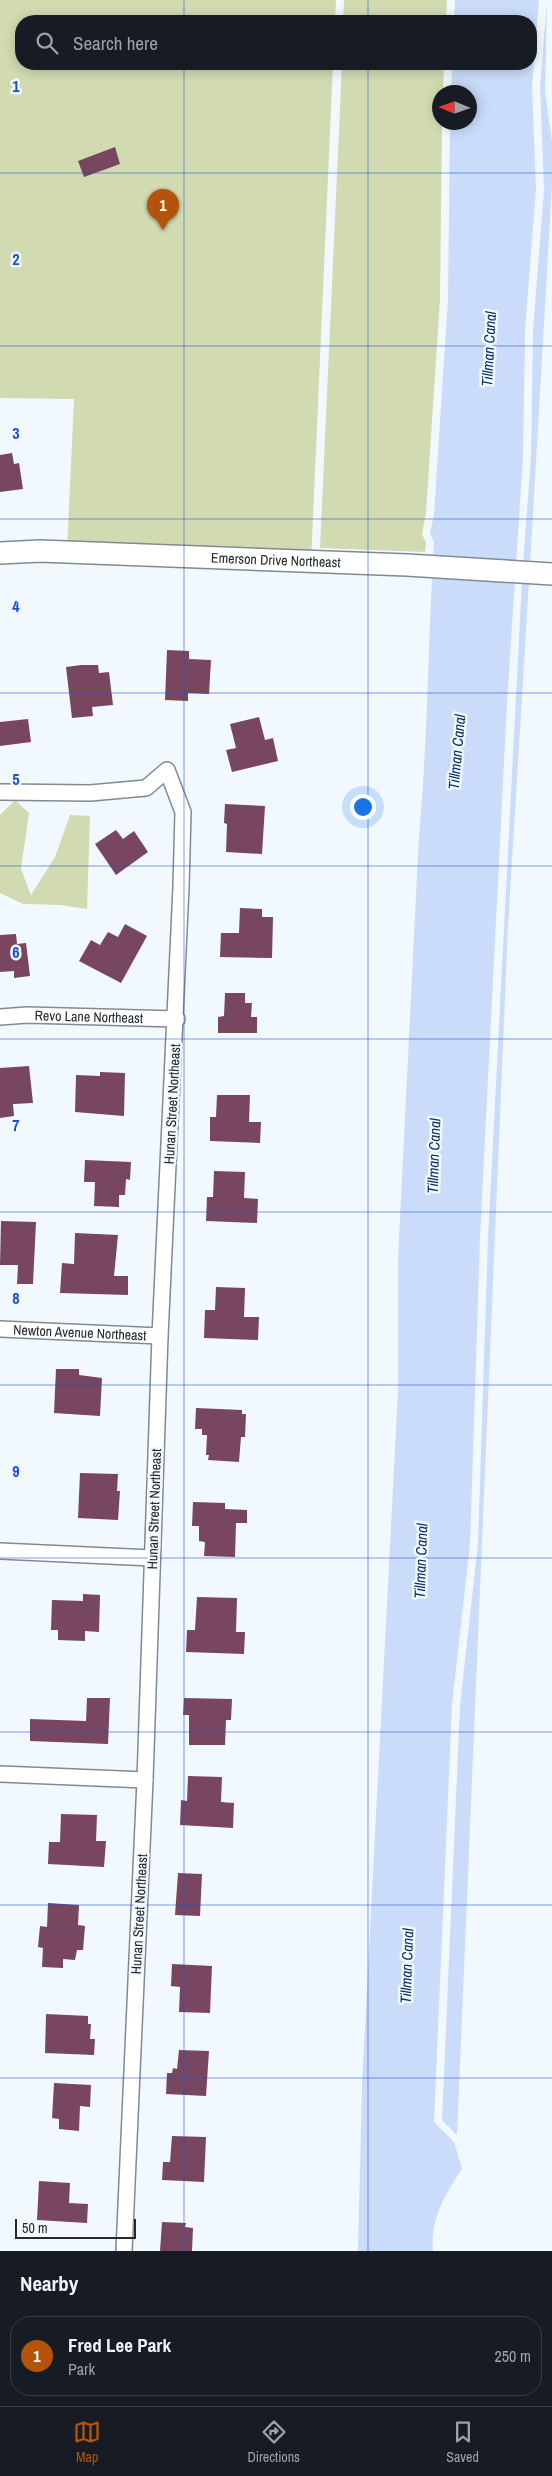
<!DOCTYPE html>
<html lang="en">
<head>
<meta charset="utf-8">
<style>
	body { margin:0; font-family:"Archivo Narrow",sans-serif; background:#20242c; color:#f1f3f6 }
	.compass { position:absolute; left:432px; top:85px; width:45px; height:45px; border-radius:50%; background:#171b24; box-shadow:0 2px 12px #0003; rotate:272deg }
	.scale { position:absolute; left:15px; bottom:12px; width:121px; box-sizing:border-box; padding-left:5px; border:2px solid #25292c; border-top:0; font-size:14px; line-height:18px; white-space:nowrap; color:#25292c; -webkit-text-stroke:4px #f2f9fe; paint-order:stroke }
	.you { position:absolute; left:362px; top:806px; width:18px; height:18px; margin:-12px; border:4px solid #fff; border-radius:50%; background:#1a73e8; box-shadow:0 0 0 8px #1a73e833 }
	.badge { display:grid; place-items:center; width:32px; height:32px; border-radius:50%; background:#b45309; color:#fff; font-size:16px; font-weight:700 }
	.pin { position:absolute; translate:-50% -41px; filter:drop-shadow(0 1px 2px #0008) }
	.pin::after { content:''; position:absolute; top:26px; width:18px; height:15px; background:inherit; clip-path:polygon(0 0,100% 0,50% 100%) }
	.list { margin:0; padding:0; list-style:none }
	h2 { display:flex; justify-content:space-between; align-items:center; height:65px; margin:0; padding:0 20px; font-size:21px }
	h2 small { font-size:16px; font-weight:400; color:#9ea1a6 }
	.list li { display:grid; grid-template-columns:32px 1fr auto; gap:15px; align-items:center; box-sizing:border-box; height:80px; margin:0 10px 10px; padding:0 10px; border:1px solid #363941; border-radius:20px }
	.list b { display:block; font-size:19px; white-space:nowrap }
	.list p { margin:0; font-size:16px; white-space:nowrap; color:#9ea1a6 }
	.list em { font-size:16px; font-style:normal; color:#9ea1a6 }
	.icon { flex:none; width:28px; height:28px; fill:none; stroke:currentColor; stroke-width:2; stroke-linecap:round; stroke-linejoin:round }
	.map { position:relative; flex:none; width:552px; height:2251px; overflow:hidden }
	.search { position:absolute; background:#171b24; box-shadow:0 2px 12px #0003; left:15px; right:15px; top:15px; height:55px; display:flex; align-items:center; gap:12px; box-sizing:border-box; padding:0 18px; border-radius:20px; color:#9ea1a6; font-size:19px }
	.sheet { height:155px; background:#171b24 }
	nav { display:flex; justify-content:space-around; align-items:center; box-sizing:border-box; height:70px; border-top:1px solid #363941; background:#171b24; font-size:14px; color:#9ea1a6 }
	nav a { display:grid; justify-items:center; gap:2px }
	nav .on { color:#b45309 }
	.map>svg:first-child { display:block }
	.green { fill:#d1dab1 }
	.water { fill:#cadcfa }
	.building { fill:#78465e }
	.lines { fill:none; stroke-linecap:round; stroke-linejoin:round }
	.street-casing { stroke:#808a92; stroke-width:18 }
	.secondary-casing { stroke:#808a92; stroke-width:24 }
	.street { stroke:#fff; stroke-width:15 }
	.secondary { stroke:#fff; stroke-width:21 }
	.grid { fill:none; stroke:#1d4ed8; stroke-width:1; stroke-opacity:0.55 }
	.labels { text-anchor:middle; stroke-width:5; stroke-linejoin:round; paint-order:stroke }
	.street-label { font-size:14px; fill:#25292c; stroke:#f2f9fe }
	.water-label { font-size:15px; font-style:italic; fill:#082c63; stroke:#f2f9fe }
	.grid-label { font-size:16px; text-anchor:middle; font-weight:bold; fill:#1d4ed8; stroke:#f2f9fe; stroke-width:5; stroke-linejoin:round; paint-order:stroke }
</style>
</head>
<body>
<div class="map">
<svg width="552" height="2251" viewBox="0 0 552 2251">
	<rect width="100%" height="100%" fill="#f2f9fe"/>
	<path class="green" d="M 0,0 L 336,0 L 335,21 L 21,21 L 21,64 L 333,64 L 311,562 L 67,550 L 74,399 L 0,398 Z
		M 344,0 L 447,0 L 446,21 L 343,21 Z
		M 342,64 L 444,64 L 443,92 L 440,92 L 440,122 L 442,123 L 440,299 L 426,513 L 422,534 L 426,543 L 425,552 L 320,548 Z
		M 15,800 L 29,813 L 21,869 L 31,895 L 55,857 L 70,815 L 90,816 L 87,909 L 60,905 L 23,904 L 0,893 L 0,815 Z"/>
	<path class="water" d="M 455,0 L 539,0 L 532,86 L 536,189 L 525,331 L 523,456 L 507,703 L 480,1237 L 470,1544 L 452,1704 L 434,2122 L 454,2142 L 462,2169 C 445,2194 430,2220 433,2251 L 358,2251 L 362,2085 L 398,1391 L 398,1258 L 419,835 C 428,737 428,640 434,542 L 430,533 L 434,514 L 448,299 L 450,123 L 470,122 L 470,92 L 451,92 L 452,64 L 531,64 L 531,21 L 454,21 Z
		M 547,0 L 545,92 L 552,141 L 552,185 L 530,565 L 523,564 L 531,457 L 533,331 L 544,190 L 540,86 Z
		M 522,581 L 529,581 L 508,926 L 457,2135 L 442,2120 L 460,1705 L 478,1544 L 488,1238 Z"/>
	<path class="building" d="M 115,147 L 120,164 L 84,177 L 78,161 Z
		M 12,453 L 14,464 L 19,463 L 23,489 L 0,492 L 0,455 Z
		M 167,650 L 189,651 L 189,659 L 211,660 L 209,694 L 188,693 L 188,701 L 165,700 Z
		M 81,665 L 98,665 L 99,673 L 109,672 L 113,705 L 92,707 L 93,716 L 72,718 L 66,667 Z
		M 259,717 L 265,740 L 273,738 L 278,761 L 232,772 L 226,750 L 236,748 L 230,724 Z
		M 28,719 L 31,742 L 0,746 L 0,722 Z
		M 225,804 L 265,806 L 262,854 L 226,852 L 227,824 L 224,823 Z
		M 116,830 L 123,839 L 134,831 L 148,852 L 116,875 L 95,844 Z
		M 240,908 L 262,909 L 262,917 L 273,917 L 272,958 L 220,957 L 221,933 L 239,933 Z
		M 125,924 L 147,936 L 121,983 L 79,961 L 91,940 L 100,945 L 108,932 L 118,937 Z
		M 16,934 L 17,944 L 26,943 L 30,976 L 14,978 L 14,971 L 0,972 L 0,935 Z
		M 225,993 L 245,993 L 245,1003 L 252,1003 L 251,1017 L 257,1017 L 257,1033 L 218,1033 L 218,1017 L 224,1016 Z
		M 29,1066 L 33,1103 L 13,1104 L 14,1116 L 0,1118 L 0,1068 Z
		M 100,1072 L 125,1073 L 124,1116 L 75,1112 L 76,1075 L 100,1076 Z
		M 217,1095 L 250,1095 L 249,1122 L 261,1122 L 260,1143 L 210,1141 L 210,1117 L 216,1117 Z
		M 85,1160 L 131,1162 L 130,1180 L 126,1179 L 125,1195 L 119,1195 L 119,1207 L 94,1206 L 95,1182 L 84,1182 Z
		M 214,1171 L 245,1172 L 244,1198 L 258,1199 L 257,1223 L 206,1221 L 207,1197 L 213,1197 Z
		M 1,1221 L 36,1222 L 33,1284 L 17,1284 L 18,1265 L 0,1265 Z
		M 75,1233 L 118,1235 L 114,1276 L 128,1276 L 128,1295 L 60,1293 L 62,1263 L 74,1264 Z
		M 216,1287 L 245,1288 L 244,1317 L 259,1317 L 258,1340 L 204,1338 L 205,1310 L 215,1310 Z
		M 56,1369 L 79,1369 L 79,1375 L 102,1378 L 100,1416 L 54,1413 Z
		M 196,1408 L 242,1410 L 242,1414 L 246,1414 L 245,1437 L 241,1437 L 239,1462 L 208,1460 L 209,1455 L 206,1455 L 207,1435 L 202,1435 L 202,1429 L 195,1429 Z
		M 80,1473 L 118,1474 L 117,1491 L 120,1491 L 118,1520 L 78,1518 Z
		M 193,1502 L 225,1503 L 225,1509 L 247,1510 L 247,1523 L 236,1523 L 235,1557 L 204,1556 L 205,1542 L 199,1541 L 199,1526 L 192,1526 Z
		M 83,1594 L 100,1595 L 99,1632 L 85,1631 L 85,1641 L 58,1640 L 58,1630 L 51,1630 L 52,1600 L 83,1601 Z
		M 197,1597 L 237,1598 L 236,1632 L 245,1632 L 244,1654 L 186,1652 L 187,1630 L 195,1630 Z
		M 87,1698 L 110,1698 L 108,1744 L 30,1741 L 30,1719 L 86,1721 Z
		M 184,1698 L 232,1699 L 231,1720 L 226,1720 L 225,1745 L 189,1745 L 189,1715 L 183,1715 Z
		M 188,1776 L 222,1777 L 221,1802 L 234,1803 L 233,1828 L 180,1825 L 181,1800 L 187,1801 Z
		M 61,1814 L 97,1815 L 96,1841 L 106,1841 L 104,1867 L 48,1864 L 49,1842 L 60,1842 Z
		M 178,1873 L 202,1874 L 200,1916 L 175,1915 Z
		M 48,1903 L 79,1905 L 78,1925 L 85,1926 L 83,1950 L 77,1950 L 75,1960 L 63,1959 L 63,1968 L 42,1967 L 43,1948 L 38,1947 L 40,1926 L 47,1927 Z
		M 172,1964 L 212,1966 L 210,2013 L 179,2012 L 180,1987 L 171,1986 Z
		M 46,2014 L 88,2016 L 88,2024 L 91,2024 L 90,2039 L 95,2039 L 94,2055 L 45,2053 Z
		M 179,2050 L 209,2051 L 206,2096 L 166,2094 L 167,2073 L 172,2073 L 173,2068 L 177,2069 Z
		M 54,2083 L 91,2085 L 90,2107 L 80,2106 L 79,2131 L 59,2129 L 59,2119 L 52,2118 Z
		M 172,2136 L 206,2137 L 204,2182 L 162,2180 L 163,2162 L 170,2162 Z
		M 39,2181 L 70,2183 L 69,2203 L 88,2204 L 87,2223 L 37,2220 Z
		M 162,2222 L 186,2223 L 185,2227 L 193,2228 L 192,2251 L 160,2251 Z"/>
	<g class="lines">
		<g class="street-casing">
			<g id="street">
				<path d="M 0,792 L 90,793 L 146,788 L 167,770 L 183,812 L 181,887 L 160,1336 L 145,1780 L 124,2251"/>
				<path id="s1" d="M 0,1017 L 27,1015 L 177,1019"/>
				<path id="s2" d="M 0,1329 L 160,1336"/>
				<path d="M 0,1551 L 152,1558"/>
				<path d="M 0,1774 L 145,1780"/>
			</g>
		</g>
		<g class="secondary-casing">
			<g id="secondary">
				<path id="s3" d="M 0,553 L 40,551 L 407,565 L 552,574"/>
			</g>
		</g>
		<use href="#street" class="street"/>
		<use href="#secondary" class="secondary"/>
	</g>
	<path class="grid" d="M 184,0 L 184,21M 368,0 L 368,21M 184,64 L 184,2251M 368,64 L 368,2251M 0,173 L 552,173M 0,346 L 552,346M 0,519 L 552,519M 0,693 L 552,693M 0,866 L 552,866M 0,1039 L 552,1039M 0,1212 L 552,1212M 0,1385 L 552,1385M 0,1558 L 552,1558M 0,1732 L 552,1732M 0,1905 L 552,1905M 0,2078 L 552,2078"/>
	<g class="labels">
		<g class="street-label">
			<text dy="5" stroke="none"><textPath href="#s3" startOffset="276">Emerson Drive Northeast</textPath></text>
			<text dy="5" stroke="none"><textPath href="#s1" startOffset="89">Revo Lane Northeast</textPath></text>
			<text transform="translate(172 1104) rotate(-87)" y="5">Hunan Street Northeast</text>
			<text dy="5" stroke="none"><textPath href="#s2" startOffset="80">Newton Avenue Northeast</textPath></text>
			<text transform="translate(154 1509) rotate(-88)" y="5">Hunan Street Northeast</text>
			<text transform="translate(139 1914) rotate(-87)" y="5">Hunan Street Northeast</text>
		</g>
		<g class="water-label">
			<text transform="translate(489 349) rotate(-87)" y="5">Tillman Canal</text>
			<text transform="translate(457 752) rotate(-85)" y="5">Tillman Canal</text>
			<text transform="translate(434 1156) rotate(-88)" y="5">Tillman Canal</text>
			<text transform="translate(421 1561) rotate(-88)" y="5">Tillman Canal</text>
			<text transform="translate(407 1966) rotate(-88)" y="5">Tillman Canal</text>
		</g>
	</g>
	<g class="grid-label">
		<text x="16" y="92">1</text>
		<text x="16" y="265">2</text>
		<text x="16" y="439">3</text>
		<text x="16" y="612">4</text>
		<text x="16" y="785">5</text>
		<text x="16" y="958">6</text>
		<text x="16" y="1131">7</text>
		<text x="16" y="1304">8</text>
		<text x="16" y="1477">9</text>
	</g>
</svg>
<svg class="compass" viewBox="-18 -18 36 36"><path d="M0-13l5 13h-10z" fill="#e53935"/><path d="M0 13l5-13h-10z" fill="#9ea1a6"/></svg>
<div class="scale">50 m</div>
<div class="you"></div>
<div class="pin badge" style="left:163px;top:230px">1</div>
<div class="search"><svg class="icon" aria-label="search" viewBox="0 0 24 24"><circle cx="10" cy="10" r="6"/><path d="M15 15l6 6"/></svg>Search here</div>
</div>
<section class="sheet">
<h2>Nearby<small></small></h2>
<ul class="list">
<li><span class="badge">1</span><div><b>Fred Lee Park</b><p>Park</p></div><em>250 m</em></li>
</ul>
</section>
<nav>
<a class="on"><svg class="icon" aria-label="map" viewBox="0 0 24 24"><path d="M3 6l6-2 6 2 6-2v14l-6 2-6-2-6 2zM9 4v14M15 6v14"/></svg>Map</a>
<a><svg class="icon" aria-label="directions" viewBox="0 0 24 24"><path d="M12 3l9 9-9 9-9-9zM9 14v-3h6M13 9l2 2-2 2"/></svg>Directions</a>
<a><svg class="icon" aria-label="saved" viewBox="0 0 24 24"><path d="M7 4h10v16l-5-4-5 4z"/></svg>Saved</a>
</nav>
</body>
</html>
